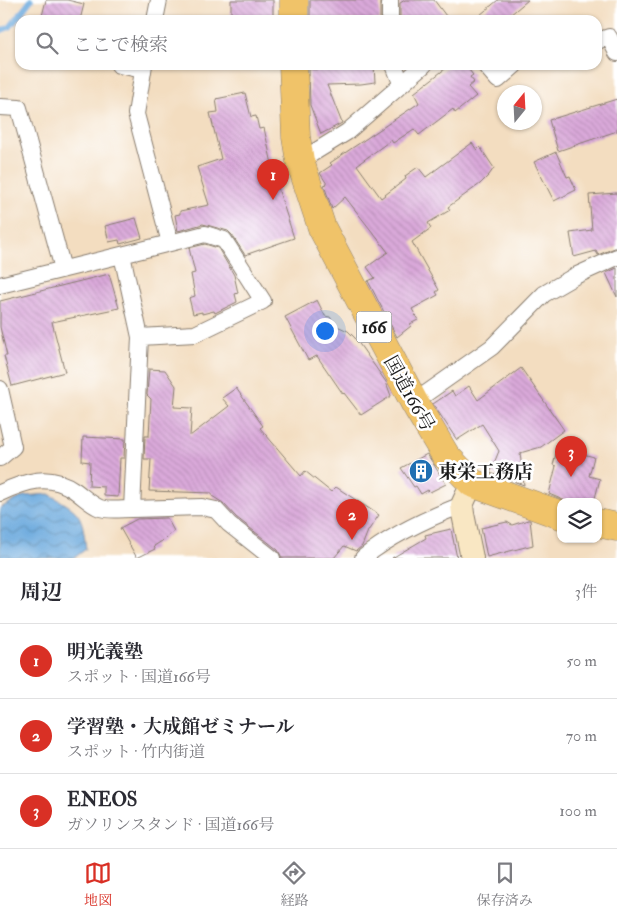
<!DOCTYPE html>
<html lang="ja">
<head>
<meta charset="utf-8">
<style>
	body { margin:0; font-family:"IM FELL Double Pica","Noto Serif JP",serif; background:#f7f7f7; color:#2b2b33 }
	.controls { position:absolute; right:15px; bottom:15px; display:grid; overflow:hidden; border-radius:10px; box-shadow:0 1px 4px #0004 }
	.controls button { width:45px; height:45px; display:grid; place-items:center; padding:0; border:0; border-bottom:1px solid #e1e1e2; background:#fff; color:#2b2b33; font:25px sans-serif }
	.compass { position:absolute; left:497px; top:85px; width:45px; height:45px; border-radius:50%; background:#fff; box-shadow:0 1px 4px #0004; rotate:18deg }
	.you { position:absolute; left:324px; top:330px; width:18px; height:18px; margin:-12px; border:4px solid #fff; border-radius:50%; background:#1a73e8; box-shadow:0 0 0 8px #1a73e833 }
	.badge { display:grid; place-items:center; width:32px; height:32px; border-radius:50%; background:#d93025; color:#fff; font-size:16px; font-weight:700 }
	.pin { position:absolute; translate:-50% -41px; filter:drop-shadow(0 1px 2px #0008) }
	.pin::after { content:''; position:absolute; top:26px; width:18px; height:15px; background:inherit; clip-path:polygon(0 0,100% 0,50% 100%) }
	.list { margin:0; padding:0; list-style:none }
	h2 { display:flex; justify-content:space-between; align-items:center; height:65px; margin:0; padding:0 20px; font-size:21px }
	h2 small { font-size:16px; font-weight:400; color:#7c7c81 }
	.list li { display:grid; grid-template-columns:32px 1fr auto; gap:15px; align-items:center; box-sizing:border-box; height:75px; padding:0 20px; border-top:1px solid #e1e1e2 }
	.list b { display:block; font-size:19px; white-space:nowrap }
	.list p { margin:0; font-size:16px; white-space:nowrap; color:#7c7c81 }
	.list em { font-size:16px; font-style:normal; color:#7c7c81 }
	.icon { flex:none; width:28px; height:28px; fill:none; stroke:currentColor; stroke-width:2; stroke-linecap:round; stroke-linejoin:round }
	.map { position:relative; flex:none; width:617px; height:558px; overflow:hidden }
	.search { position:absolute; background:#fff; box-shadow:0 1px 4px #0004; left:15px; right:15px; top:15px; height:55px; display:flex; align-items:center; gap:12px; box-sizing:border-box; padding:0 18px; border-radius:15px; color:#7c7c81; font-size:19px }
	.sheet { height:290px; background:#fff }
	nav { display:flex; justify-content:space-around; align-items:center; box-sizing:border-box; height:70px; border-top:1px solid #e1e1e2; background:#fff; font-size:14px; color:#7c7c81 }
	nav a { display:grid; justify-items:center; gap:2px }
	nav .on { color:#d93025 }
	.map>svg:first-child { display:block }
	.water { fill:url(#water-waves); stroke:#43627c }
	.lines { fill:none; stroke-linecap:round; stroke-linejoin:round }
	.stream { stroke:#6aa9dd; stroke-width:5.5 }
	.building { fill:url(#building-back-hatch) }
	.street-casing { stroke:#887c6e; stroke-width:18 }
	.secondary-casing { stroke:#887c6e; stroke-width:24 }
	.highway-casing { stroke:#887c6e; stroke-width:29 }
	.street { stroke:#fff; stroke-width:16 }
	.secondary { stroke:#f9e7c3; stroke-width:22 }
	.highway { stroke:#f0c369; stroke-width:28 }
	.labels { text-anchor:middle; stroke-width:5; stroke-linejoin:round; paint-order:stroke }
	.shield { fill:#fff; stroke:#606060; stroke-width:1 }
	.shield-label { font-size:18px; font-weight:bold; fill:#1c1c1c }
	.street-label { font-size:19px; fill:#1c1c1c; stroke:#fff }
	.poi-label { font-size:19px; font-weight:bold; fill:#1c1c1c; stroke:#fff; text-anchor:start }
</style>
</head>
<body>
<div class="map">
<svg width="617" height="558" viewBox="0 0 617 558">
	<defs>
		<pattern id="water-waves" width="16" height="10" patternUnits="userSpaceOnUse" patternTransform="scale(1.25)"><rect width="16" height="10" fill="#6aa9dd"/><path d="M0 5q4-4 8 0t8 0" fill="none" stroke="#5689b2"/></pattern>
		<pattern id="building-back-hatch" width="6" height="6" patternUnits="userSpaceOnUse" patternTransform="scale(1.25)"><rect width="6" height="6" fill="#daa9da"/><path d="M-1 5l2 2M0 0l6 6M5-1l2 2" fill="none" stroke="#ba91ba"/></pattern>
	</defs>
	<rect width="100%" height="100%" fill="#fff"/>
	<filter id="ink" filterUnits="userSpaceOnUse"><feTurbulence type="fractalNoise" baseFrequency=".02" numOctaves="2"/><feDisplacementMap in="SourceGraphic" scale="10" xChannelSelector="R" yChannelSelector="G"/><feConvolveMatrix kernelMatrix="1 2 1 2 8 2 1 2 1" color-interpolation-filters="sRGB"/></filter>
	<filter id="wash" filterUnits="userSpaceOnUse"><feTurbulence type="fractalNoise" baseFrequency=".0096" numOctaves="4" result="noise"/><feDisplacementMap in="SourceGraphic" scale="20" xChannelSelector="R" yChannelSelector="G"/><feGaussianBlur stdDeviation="1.12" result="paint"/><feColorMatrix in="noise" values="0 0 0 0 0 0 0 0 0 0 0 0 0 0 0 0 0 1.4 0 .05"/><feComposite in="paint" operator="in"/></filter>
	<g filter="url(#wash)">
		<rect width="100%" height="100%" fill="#f3ddc0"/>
		<path class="water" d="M 49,494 C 81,513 82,512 86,549 L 74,558 L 0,558 L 0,508 L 24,496 Z"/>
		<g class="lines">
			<path class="stream" d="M 0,31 L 10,27 L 31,0"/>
		</g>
		<g id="blocks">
			<path class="building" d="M 46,0 L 67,0 L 84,4 L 80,20 L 41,20 Z
				M 231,0 L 273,0 L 273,20 L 231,20 Z
				M 310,0 L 380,0 L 380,20 L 310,20 Z
				M 405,0 L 434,0 L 449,20 L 400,20 L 400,3 Z
				M 498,0 L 528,0 L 504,20 L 474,20 Z
				M 340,65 L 374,65 L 375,82 L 361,84 L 327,85 L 342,123 L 321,134 L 310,105 L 309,69 L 340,70 Z
				M 450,65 L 465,65 L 473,75 L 470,77 L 474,82 L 468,87 L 476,96 L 455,113 L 453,109 L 419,135 L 414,129 L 393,143 L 391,140 L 357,165 L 381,198 L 406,179 L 405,176 L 418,167 L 426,177 L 472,143 L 477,150 L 480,147 L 494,168 L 489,175 L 480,184 L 448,207 L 450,210 L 428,223 L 431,228 L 412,242 L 439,290 L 436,292 L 438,295 L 412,309 L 418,320 L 410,324 L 411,326 L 397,337 L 368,281 L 375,278 L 367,267 L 388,252 L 345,197 L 332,209 L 324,185 L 327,184 L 320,173 L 332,165 L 330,163 L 419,103 L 414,93 Z
				M 245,93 L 251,117 L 256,116 L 259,129 L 264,128 L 276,182 L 294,238 L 245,255 L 232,235 L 228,231 L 203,224 L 178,231 L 175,215 L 180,214 L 180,211 L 209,205 L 197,167 L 221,159 L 210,113 L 218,112 L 216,99 Z
				M 617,99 L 617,131 L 558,151 L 549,120 Z
				M 556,152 L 567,177 L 570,176 L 576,190 L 554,201 L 534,162 Z
				M 617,193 L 617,247 L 598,255 L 596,251 L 574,257 L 570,233 L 592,230 L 589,195 Z
				M 136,218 L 142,238 L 120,244 L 119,240 L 109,242 L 105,226 Z
				M 205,244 L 218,248 L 234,275 L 238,293 L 235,294 L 237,302 L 215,313 L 214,311 L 202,314 L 202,312 L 193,314 L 189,298 L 195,296 L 191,274 L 195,273 L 189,248 Z
				M 617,268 L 617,297 L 606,273 Z
				M 109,274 L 119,308 L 52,322 L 65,372 L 12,386 L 4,356 L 7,356 L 0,327 L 0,301 Z
				M 317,300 L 325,316 L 330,317 L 337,326 L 348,331 L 355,338 L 386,382 L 391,396 L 361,415 L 344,393 L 343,394 L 317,356 L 308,360 L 285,317 Z
				M 521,368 L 564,430 L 541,447 L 520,453 L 524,485 L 490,473 L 499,451 L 482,424 L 457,440 L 433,404 L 452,391 L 455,396 L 469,386 L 478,400 Z
				M 149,369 L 165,370 L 176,386 L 174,407 L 192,408 L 190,436 L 229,406 L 222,398 L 236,388 L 263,426 L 260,428 L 301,476 L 305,471 L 331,492 L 336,487 L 379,515 L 368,531 L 362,546 L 356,551 L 344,546 L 334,558 L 282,558 L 278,550 L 236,517 L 223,503 L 212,496 L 212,493 L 149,491 L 151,459 L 144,459 L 145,436 L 149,436 L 151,399 L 147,395 Z
				M 83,437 L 125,439 L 124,458 L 120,458 L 118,497 L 104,496 L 104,487 L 89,486 L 90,462 L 82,461 Z
				M 558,447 L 594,457 L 589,476 L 600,479 L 594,502 L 568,502 L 549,494 L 556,466 L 553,465 Z
				M 427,454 L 446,484 L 430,492 L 428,490 L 421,494 L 416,486 L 414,487 L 401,468 Z
				M 167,518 L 174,531 L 167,536 L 162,541 L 154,546 L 155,549 L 137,558 L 120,528 L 137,519 Z
				M 528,520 L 530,520 L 533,545 L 487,557 L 481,528 L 507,522 L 512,525 Z
				M 451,529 L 457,558 L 392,558 L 426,538 L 425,535 Z"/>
		</g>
	</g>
	<g filter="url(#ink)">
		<use href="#blocks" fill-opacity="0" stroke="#887c6e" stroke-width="1"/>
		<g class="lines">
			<g class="street-casing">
				<path id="street" d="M 390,0 L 390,20
					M 155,20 L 159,0
					M 597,41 L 609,37 L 617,53
					M 119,65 L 143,70
					M 394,65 L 401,83
					M 485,65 L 498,80 L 515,65
					M 0,107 L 19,108 L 63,269
					M 300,161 L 347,132 L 424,65
					M 122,255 L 140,337 L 132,509 L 202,507 L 216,510 L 229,524 L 272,558
					M 0,285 L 170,243 L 136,114 L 144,65
					M 140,337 L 195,334 L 263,301 L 224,240 L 205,234 L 170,243
					M 0,389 L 13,447 L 0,458
					M 414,402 L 492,347 L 544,294 L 575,276 L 617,257
					M 0,493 C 26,481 49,473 74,490 C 83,496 90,504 100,508 C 110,511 122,509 132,509
					M 363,558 C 392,534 428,518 462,505"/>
			</g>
			<g class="secondary-casing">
				<path id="secondary" d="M 472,558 L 463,514 L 462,505 L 472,483"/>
			</g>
			<g class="highway-casing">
				<path id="highway" d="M 294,20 L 294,0
					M 293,65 L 296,137 L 300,161 L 322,228 L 414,402 L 446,456 L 472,483 L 561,515
					M 598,523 L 617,527"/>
			</g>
			<use href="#street" class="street"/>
			<use href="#secondary" class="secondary"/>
			<use href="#highway" class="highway"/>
		</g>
	</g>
	<defs>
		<g id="building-disc" transform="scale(1.25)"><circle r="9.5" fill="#1f6fb2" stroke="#fff"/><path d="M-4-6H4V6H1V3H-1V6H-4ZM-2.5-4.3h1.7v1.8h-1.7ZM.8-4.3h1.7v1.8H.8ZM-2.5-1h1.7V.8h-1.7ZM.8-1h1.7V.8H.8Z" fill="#fff"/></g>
	</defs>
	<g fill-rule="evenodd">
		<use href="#building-disc" x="421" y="471"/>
	</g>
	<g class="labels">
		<rect class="shield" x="356.5" y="311.5" width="35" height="31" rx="4"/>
		<g class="shield-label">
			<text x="374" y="333">166</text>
		</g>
		<g class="street-label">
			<text transform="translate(410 393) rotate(61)" y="7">国道166号</text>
		</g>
		<g class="poi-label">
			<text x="438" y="478">東栄工務店</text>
		</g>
	</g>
</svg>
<div class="controls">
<button><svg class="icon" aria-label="layers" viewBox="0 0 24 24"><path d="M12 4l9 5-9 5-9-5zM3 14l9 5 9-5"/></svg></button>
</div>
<svg class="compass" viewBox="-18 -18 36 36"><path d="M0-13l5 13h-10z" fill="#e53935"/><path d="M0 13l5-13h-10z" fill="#7c7c81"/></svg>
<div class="you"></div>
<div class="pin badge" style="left:273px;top:200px">1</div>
<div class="pin badge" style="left:352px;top:540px">2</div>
<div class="pin badge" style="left:571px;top:477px">3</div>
<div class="search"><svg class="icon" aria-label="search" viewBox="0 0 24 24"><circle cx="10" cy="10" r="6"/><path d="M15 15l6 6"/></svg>ここで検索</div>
</div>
<section class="sheet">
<h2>周辺<small>3件</small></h2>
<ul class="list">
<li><span class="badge">1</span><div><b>明光義塾</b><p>スポット · 国道166号</p></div><em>50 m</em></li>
<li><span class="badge">2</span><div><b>学習塾・大成館ゼミナール</b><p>スポット · 竹内街道</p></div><em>70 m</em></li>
<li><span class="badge">3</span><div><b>ENEOS</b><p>ガソリンスタンド · 国道166号</p></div><em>100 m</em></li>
</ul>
</section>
<nav>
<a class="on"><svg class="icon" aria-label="map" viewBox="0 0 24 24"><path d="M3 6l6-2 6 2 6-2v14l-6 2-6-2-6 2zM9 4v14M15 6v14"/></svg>地図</a>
<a><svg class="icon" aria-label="directions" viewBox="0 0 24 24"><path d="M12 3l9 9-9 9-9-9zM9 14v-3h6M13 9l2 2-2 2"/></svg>経路</a>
<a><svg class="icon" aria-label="saved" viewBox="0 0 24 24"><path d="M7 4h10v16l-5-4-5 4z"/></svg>保存済み</a>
</nav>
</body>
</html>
